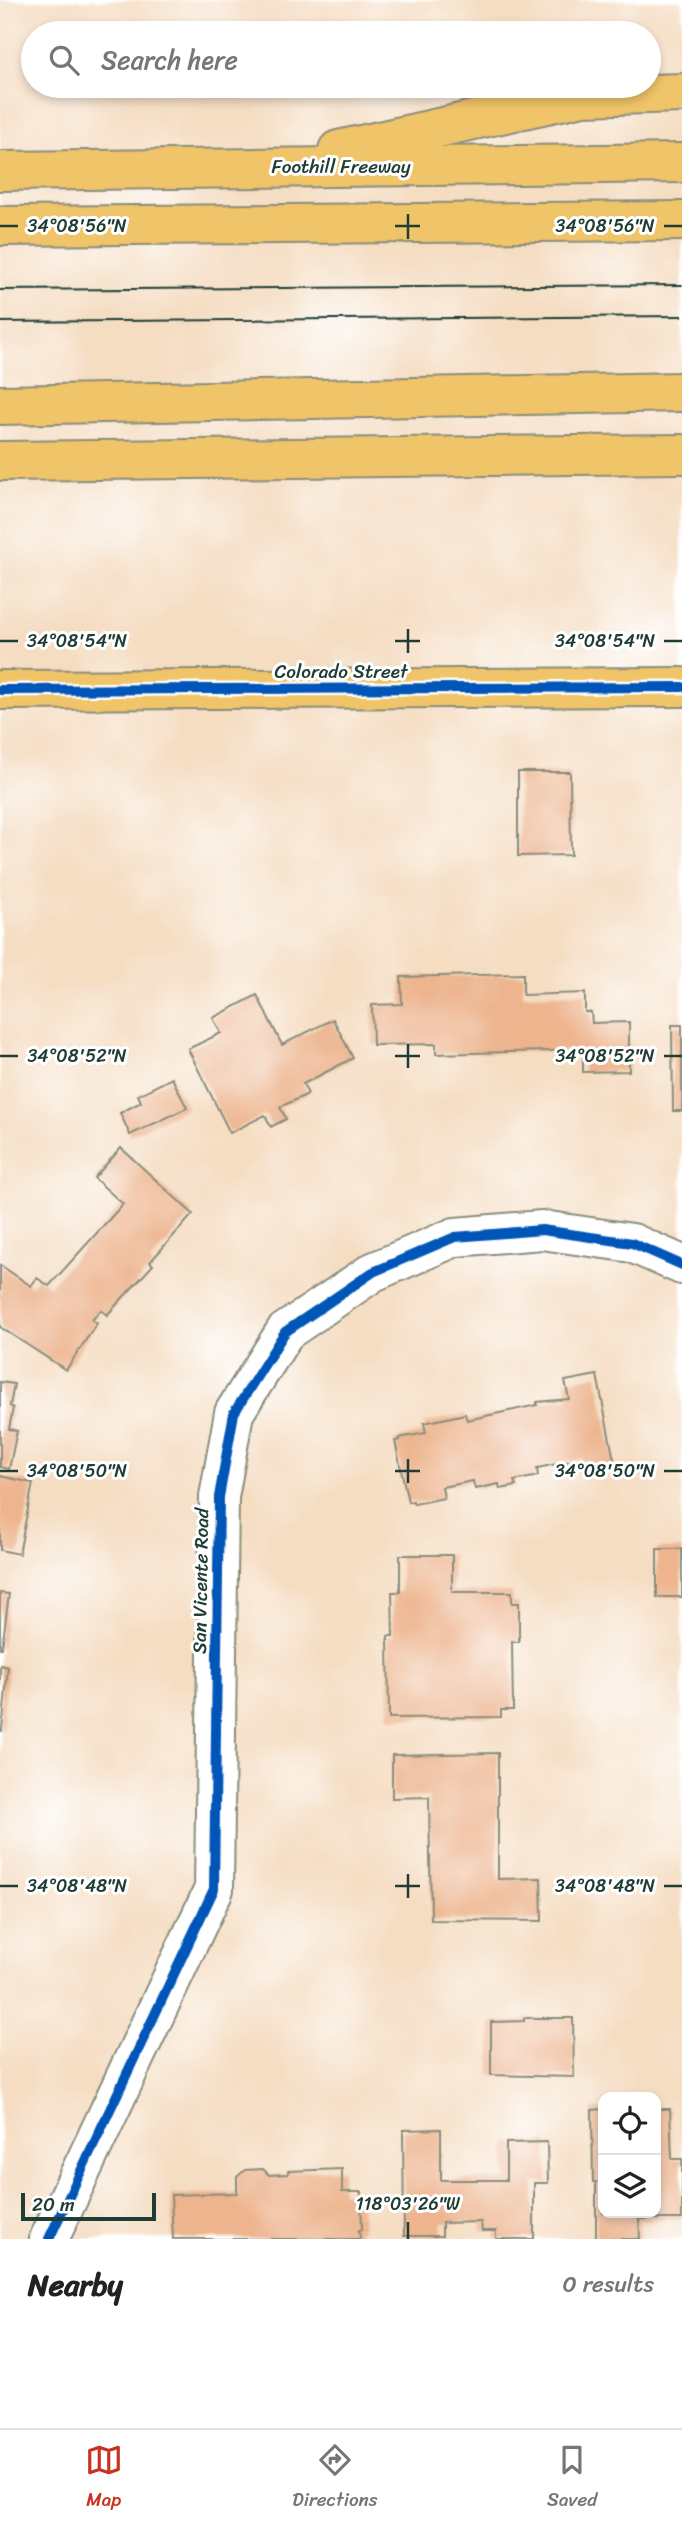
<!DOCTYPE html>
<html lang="en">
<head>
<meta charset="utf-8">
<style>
	body { margin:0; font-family:Sriracha,sans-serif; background:#f6f6f6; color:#222 }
	.controls { position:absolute; right:21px; bottom:21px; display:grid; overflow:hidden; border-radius:14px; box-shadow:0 4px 10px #0003 }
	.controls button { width:63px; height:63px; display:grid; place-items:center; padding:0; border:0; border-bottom:2px solid #e0e0e0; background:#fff; color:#222; font:35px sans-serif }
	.scale { position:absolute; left:21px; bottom:18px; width:135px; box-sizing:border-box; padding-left:7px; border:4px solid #1f3d34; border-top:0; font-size:19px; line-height:24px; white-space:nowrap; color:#1f3d34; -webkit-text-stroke:5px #fff; paint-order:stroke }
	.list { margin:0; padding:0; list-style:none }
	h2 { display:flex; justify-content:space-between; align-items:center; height:91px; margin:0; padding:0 28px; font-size:30px }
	h2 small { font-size:23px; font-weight:400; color:#767676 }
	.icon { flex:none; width:38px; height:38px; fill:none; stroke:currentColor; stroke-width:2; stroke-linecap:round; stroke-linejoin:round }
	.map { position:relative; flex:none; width:682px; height:2239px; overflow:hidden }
	.search { position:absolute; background:#fff; box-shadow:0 4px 10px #0003; left:21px; right:21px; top:21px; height:77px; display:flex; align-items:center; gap:18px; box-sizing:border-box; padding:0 24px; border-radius:38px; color:#767676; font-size:26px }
	.sheet { height:189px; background:#fff }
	nav { display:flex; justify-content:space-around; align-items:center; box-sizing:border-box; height:98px; border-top:2px solid #e0e0e0; background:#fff; font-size:19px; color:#767676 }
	nav a { display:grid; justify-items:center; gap:4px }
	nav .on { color:#c8321e }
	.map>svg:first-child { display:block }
	.building { fill:#edb48d }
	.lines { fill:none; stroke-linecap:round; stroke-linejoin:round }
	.minor-casing { stroke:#8a8d7b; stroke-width:42 }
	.major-casing { stroke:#8a8d7b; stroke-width:42 }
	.highway-casing { stroke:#8a8d7b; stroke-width:42 }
	.minor { stroke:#fff; stroke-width:38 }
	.major { stroke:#f0c469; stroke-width:38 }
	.highway { stroke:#f0c469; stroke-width:38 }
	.tram { stroke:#1f3d34; stroke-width:2 }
	.cycleway-casing { stroke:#fff; stroke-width:15 }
	.cycleway { stroke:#0057b8; stroke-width:10 }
	.ticks { fill:none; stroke:#1f3d34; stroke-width:2.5 }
	.labels { text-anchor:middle; stroke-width:6; stroke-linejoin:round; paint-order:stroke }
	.street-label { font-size:19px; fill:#1f3d34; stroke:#fff }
	.ticks-label { font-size:18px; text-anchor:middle; fill:#1f3d34; stroke:#fff; stroke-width:6; stroke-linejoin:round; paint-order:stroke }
</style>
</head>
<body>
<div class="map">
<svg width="682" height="2239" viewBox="0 0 682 2239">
	<rect width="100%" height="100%" fill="#fff"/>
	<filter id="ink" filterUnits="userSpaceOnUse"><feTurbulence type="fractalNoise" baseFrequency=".0143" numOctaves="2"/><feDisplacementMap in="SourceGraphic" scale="14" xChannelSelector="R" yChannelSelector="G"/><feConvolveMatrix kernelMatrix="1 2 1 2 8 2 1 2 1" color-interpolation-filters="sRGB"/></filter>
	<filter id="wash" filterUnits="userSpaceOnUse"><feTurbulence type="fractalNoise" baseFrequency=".00686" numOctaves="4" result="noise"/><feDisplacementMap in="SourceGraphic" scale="28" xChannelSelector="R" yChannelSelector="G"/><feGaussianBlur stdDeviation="1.57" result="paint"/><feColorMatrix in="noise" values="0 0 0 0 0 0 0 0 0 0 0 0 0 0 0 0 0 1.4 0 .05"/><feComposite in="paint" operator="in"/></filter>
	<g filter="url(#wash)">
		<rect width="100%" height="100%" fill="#f5ddc2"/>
		<g id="blocks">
			<path class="building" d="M 518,772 L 570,772 L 571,855 L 518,856 Z
				M 523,974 L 523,995 L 585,993 L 585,1012 L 591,1012 L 592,1023 L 629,1022 L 629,1071 L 583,1072 L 583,1050 L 436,1054 L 436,1044 L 373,1045 L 372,1005 L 402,1004 L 401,977 Z
				M 257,995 L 282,1045 L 333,1019 L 353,1058 L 303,1084 L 308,1094 L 280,1107 L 286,1119 L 271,1127 L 265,1115 L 230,1133 L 188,1049 L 221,1033 L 213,1018 Z
				M 672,1025 L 682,1025 L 682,1111 L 673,1111 Z
				M 172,1078 L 187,1108 L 130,1135 L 120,1113 L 141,1102 L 138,1095 Z
				M 121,1148 L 193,1214 L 150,1262 L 153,1265 L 107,1315 L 101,1310 L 92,1320 L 97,1323 L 66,1370 L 0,1327 L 0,1265 L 31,1286 L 37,1278 L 49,1286 L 123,1204 L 94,1178 Z
				M 597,1375 L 615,1465 L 584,1471 L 581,1459 L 537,1468 L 538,1476 L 514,1481 L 516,1486 L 500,1489 L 499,1484 L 475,1489 L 473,1481 L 442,1487 L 444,1498 L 414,1504 L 413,1501 L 408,1502 L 395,1441 L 400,1440 L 399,1438 L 426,1433 L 424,1423 L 465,1414 L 467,1420 L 537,1405 L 537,1402 L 569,1399 L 565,1381 Z
				M 0,1382 L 14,1384 L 10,1406 L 13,1408 L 9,1429 L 17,1431 L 9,1469 L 0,1467 Z
				M 0,1476 L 33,1483 L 19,1554 L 0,1550 Z
				M 657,1549 L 682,1549 L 682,1597 L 657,1597 Z
				M 400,1555 L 452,1555 L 452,1592 L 512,1592 L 512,1603 L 519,1603 L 519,1642 L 512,1642 L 513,1710 L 501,1710 L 501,1717 L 389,1718 L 388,1636 L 393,1636 L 392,1592 L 400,1592 Z
				M 0,1593 L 9,1594 L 2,1648 L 0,1648 Z
				M 0,1665 L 8,1667 L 2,1731 L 0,1731 Z
				M 498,1753 L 498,1879 L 541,1878 L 542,1921 L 431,1920 L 429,1797 L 392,1798 L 392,1755 Z
				M 524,2018 L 573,2018 L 574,2077 L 491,2075 L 491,2022 L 524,2021 Z
				M 603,2109 L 603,2213 L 656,2213 L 656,2109 L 670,2109 L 672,2159 L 682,2159 L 682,2219 L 639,2219 L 640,2239 L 596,2239 L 596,2182 L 593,2182 L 592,2110 Z
				M 441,2129 L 441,2180 L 506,2180 L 506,2143 L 547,2142 L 548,2183 L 534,2183 L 534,2239 L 496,2239 L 496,2231 L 482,2231 L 481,2222 L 442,2223 L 442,2236 L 404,2236 L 403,2130 Z
				M 263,2169 L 269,2175 L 288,2174 L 288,2171 L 342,2169 L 342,2192 L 361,2192 L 362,2230 L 359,2230 L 360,2239 L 173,2239 L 171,2195 L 237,2193 L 237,2177 L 245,2170 Z"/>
		</g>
	</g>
	<g filter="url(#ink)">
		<use href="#blocks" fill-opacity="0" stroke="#8a8d7b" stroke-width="2"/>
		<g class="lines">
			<g class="minor-casing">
				<path id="minor" d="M 49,2239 L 214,1889 L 219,1497 L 234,1413 L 285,1332 L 373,1272 L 455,1237 L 542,1230 L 632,1243 L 682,1265"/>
			</g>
			<g class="major-casing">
				<path id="major" d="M 0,690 L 682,687"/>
			</g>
			<g class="highway-casing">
				<path id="highway" d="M 338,150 L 583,96 L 682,93
					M 0,171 L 682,163
					M 0,226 L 682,221
					M 0,405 L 682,392
					M 0,461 L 682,454"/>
			</g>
			<use href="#minor" class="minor"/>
			<use href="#major" class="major"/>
			<use href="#highway" class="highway"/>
			<path class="tram" d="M 0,290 L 682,285
				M 0,322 L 682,316"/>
			<g class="cycleway-casing">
				<path id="cycleway" d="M 0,690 L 682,687
					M 49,2239 L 214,1889 L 219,1497 L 234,1413 L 285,1332 L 373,1272 L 455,1237 L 542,1230 L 632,1243 L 682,1265"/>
			</g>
			<use href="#cycleway" class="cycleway"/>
		</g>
	</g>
	<path class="ticks" d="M 408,214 L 408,239M 0,226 L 18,226M 395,226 L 420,226M 664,226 L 682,226M 408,629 L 408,653M 0,641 L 18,641M 395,641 L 420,641M 664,641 L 682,641M 408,1044 L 408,1068M 0,1056 L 18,1056M 395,1056 L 420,1056M 664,1056 L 682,1056M 408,1459 L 408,1483M 0,1471 L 18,1471M 395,1471 L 420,1471M 664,1471 L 682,1471M 408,1874 L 408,1898M 0,1886 L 18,1886M 395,1886 L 420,1886M 664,1886 L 682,1886M 408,2222 L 408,2239"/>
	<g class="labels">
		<g class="street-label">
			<text x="341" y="173">Foothill Freeway</text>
			<text x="341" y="678">Colorado Street</text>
			<text transform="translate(200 1581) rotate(-89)" y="7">San Vicente Road</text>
		</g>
	</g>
	<g class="ticks-label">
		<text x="77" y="232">34°08'56"N</text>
		<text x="605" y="232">34°08'56"N</text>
		<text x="77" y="647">34°08'54"N</text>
		<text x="605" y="647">34°08'54"N</text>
		<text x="77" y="1062">34°08'52"N</text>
		<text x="605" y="1062">34°08'52"N</text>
		<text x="77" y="1477">34°08'50"N</text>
		<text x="605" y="1477">34°08'50"N</text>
		<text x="77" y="1892">34°08'48"N</text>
		<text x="605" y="1892">34°08'48"N</text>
		<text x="408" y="2210">118°03'26"W</text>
	</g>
</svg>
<div class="controls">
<button><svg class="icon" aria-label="locate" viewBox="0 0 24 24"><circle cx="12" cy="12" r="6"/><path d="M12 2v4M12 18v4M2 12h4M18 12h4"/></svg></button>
<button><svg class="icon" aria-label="layers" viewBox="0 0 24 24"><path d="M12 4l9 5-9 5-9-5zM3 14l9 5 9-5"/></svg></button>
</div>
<div class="scale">20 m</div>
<div class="search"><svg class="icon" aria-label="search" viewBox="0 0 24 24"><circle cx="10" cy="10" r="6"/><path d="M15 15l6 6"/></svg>Search here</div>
</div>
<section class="sheet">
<h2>Nearby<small>0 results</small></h2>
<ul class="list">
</ul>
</section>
<nav>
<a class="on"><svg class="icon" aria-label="map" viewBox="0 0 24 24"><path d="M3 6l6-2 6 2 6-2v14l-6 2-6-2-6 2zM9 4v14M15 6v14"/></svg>Map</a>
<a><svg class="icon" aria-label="directions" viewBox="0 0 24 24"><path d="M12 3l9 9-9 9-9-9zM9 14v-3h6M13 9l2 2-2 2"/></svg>Directions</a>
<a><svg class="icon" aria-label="saved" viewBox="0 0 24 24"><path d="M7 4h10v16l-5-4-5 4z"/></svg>Saved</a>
</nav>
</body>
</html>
